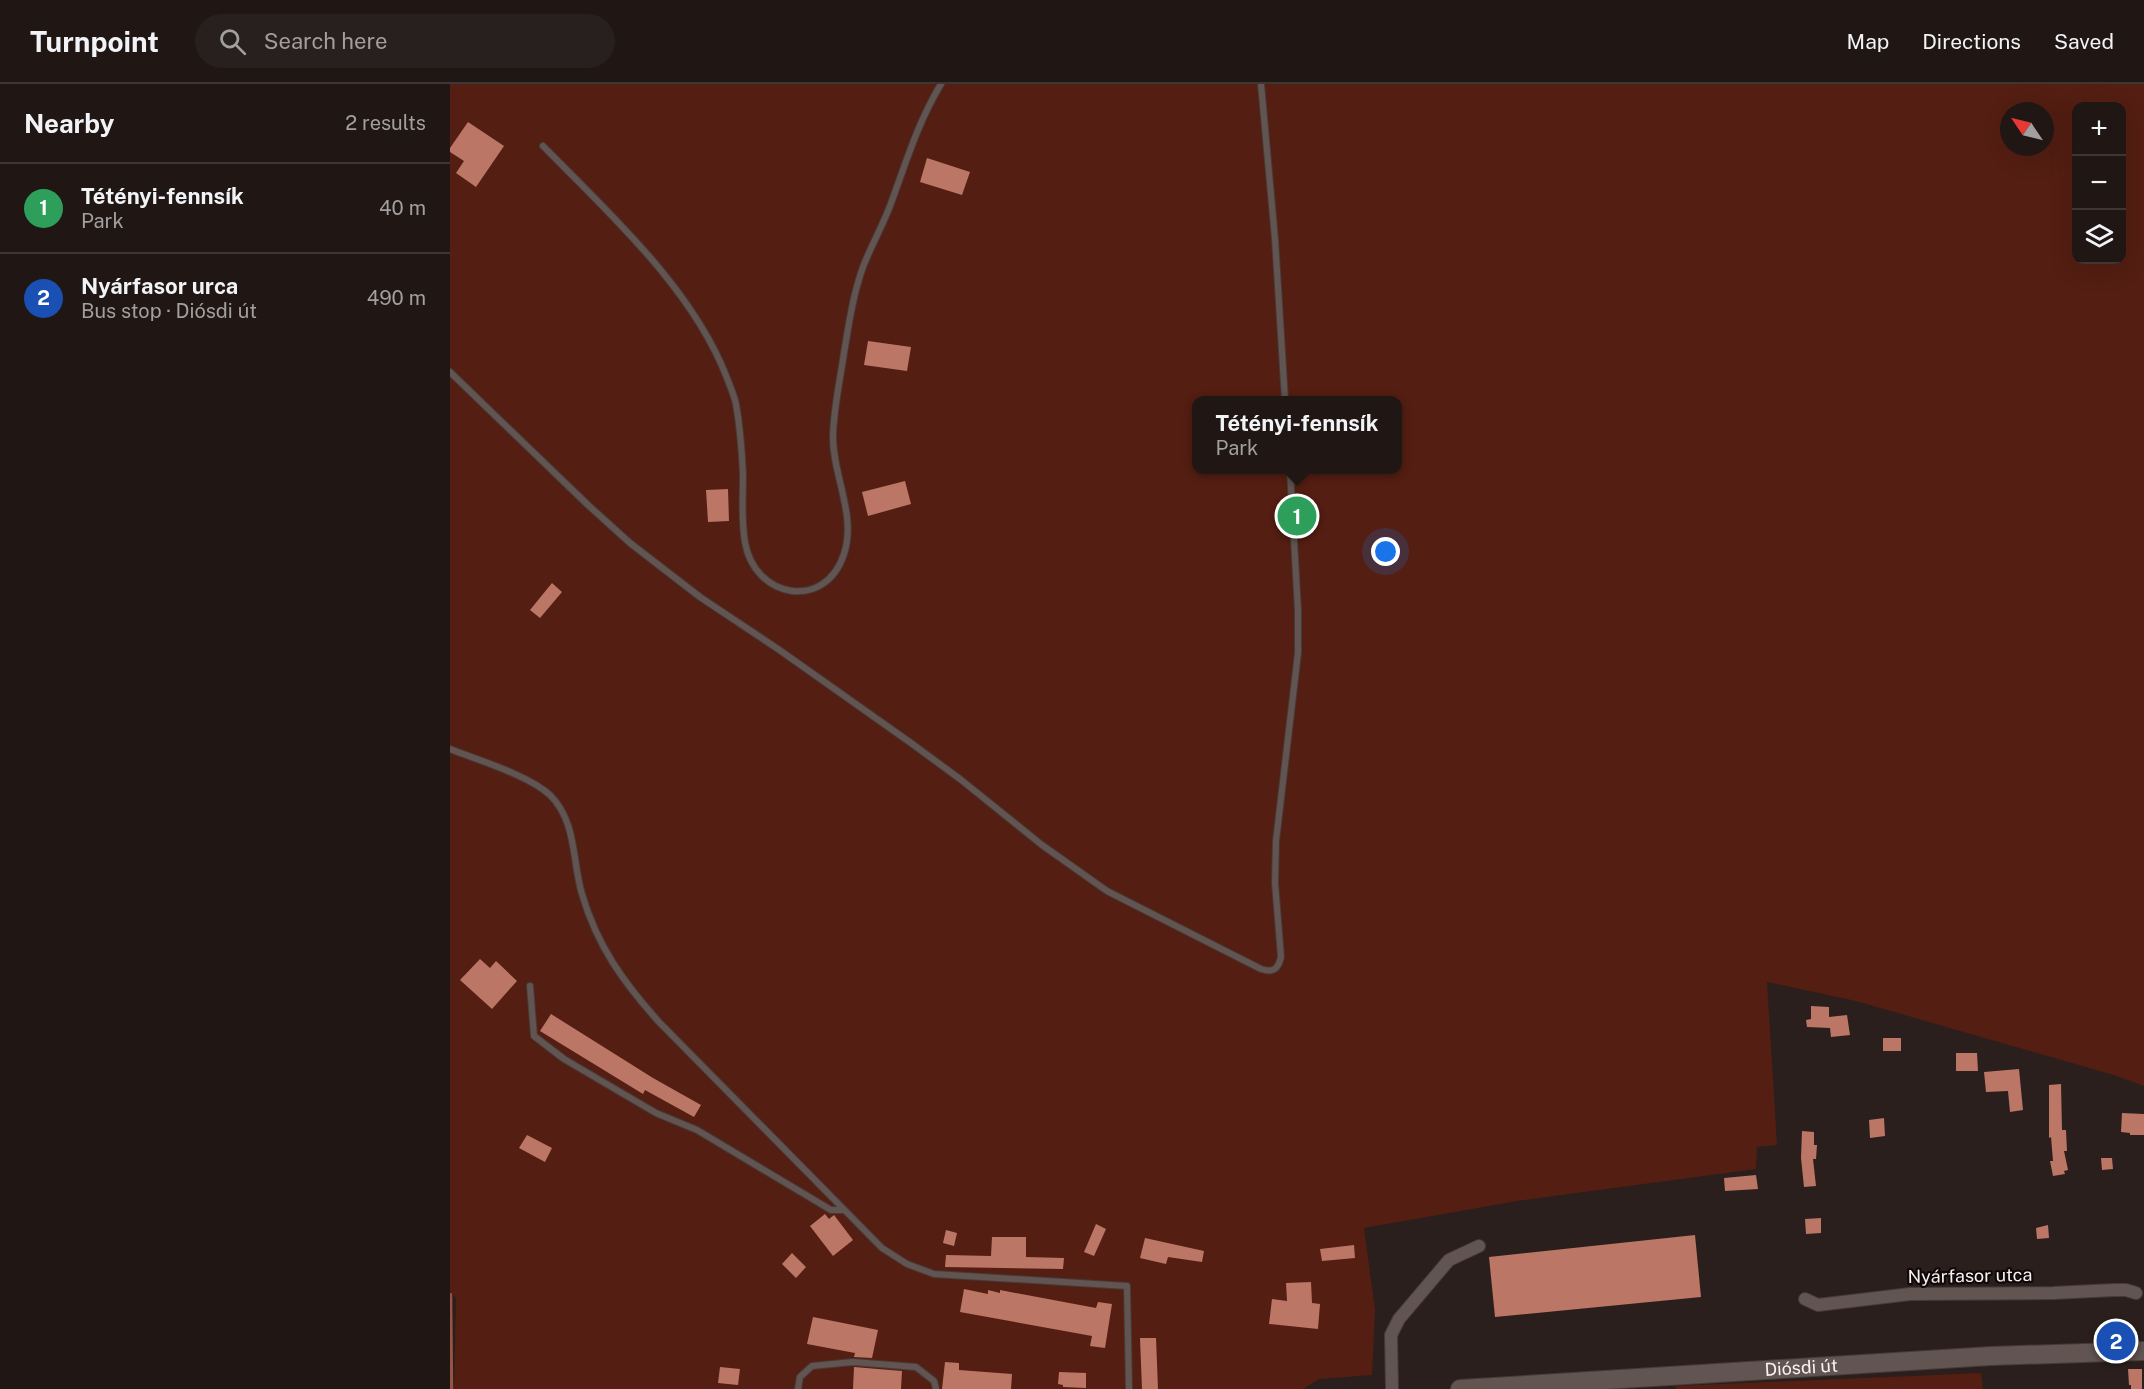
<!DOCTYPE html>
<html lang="en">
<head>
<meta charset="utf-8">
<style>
	body { margin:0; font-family:"Public Sans",sans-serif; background:#28201e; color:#f1f3f6 }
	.controls { position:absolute; right:18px; top:18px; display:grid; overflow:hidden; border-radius:12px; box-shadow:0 6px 24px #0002 }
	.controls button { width:54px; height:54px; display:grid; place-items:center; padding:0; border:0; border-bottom:2px solid #3d3634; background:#201715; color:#f1f3f6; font:30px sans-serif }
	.compass { position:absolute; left:1550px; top:18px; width:54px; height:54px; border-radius:50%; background:#201715; box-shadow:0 6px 24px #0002; rotate:305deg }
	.you { position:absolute; left:936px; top:468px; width:21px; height:21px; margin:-15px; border:4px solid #fff; border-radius:50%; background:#1a73e8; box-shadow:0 0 0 9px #1a73e833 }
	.badge { display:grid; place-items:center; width:39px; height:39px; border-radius:50%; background:#56c9e1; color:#fff; font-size:20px; font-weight:700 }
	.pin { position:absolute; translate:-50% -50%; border:3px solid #fff; box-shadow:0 2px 6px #0006 }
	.popup { position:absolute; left:742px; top:312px; width:210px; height:78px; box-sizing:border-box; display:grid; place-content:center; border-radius:12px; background:#201715; filter:drop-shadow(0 2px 4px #0005); font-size:20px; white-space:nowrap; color:#a29fa0 }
	.popup b { font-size:22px; color:#f1f3f6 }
	.popup::after { content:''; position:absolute; left:50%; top:100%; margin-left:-12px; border:12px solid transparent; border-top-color:#201715 }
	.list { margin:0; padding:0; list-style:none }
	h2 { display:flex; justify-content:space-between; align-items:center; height:78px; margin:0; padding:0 24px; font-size:26px }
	h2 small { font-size:20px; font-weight:400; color:#a29fa0 }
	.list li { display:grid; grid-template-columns:39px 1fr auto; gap:18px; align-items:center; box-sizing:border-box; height:90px; padding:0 24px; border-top:2px solid #3d3634 }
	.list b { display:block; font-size:22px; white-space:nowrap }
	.list p { margin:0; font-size:20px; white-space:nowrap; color:#a29fa0 }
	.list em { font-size:20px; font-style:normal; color:#a29fa0 }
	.icon { flex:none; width:33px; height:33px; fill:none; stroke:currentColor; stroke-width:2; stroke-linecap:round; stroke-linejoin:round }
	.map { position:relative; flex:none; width:1694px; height:1305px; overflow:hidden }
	header { display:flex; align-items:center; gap:36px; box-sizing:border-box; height:84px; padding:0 30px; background:#201715; border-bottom:2px solid #3d3634 }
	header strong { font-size:28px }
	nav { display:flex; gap:33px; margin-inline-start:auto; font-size:21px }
	.search { width:420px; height:54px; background:#28201e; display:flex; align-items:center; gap:15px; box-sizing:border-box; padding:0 21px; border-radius:33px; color:#a29fa0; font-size:22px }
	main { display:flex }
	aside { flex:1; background:#201715 }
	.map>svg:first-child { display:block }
	.green { fill:#541e12; fill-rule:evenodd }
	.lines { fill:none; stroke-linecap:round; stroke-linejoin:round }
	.stream { stroke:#975445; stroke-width:4.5 }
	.building { fill:#bc7666 }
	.service-casing { stroke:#453b3a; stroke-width:8 }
	.minor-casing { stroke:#453b3a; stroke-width:14 }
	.secondary-casing { stroke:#453b3a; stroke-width:20 }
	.service { stroke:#615451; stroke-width:6 }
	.minor { stroke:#615451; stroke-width:12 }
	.secondary { stroke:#615451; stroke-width:18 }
	.labels { text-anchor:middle; stroke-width:4.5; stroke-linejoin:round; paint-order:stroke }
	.street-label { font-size:18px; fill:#faf2f0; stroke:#0f0a09 }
</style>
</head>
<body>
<header>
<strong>Turnpoint</strong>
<div class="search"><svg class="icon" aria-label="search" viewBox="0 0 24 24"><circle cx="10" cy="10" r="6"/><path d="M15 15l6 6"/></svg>Search here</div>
<nav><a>Map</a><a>Directions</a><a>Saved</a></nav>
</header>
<main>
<aside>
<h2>Nearby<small>2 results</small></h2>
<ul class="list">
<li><span class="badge" style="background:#2e9e5b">1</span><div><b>Tétényi-fennsík</b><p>Park</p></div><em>40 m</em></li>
<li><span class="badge" style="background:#1a4fb4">2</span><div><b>Nyárfasor urca</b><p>Bus stop · Diósdi út</p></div><em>490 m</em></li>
</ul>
</aside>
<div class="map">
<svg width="1694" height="1305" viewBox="0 0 1694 1305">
	<rect width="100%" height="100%" fill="#2a1f1c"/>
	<path class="green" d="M 0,0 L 1694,0 L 1694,1002 L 1667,992 L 1406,917 L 1317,898 L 1327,1061 L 1307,1063 L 1306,1085 L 1067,1117 L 914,1144 L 925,1226 L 922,1291 L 869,1295 L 853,1305 L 4,1305 L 6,1214 L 0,1208 ZM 1626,22 L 1672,22 L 1672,176 L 1626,176 ZM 1559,27 L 1595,27 L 1595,63 L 1559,63 ZM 746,316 L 948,316 L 948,386 L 746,386 Z
		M 1531,1289 L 1533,1305 L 1226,1305 L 1226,1302 Z"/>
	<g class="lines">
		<path class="stream" d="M 0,1211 L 1,1305"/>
	</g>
	<path class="building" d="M 18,38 L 54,62 L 26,103 L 6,89 L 14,77 L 0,68 L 0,64 Z
		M 477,74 L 520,88 L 512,111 L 470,98 Z
		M 418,257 L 461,263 L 457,287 L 414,281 Z
		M 455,397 L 461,420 L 418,432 L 412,408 Z
		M 278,405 L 279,437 L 258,438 L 256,406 Z
		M 102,499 L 112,508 L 90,534 L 80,526 Z
		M 30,875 L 40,884 L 46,877 L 67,897 L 42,925 L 10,896 Z
		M 1361,922 L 1379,923 L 1379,933 L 1397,931 L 1400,951 L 1381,953 L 1380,944 L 1357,943 L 1356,936 L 1361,935 Z
		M 101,930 L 203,994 L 251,1021 L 244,1033 L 195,1006 L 193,1010 L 90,947 Z
		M 1433,954 L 1451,954 L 1451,967 L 1433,967 Z
		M 1506,969 L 1527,969 L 1528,987 L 1506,987 Z
		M 1569,985 L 1573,1026 L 1560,1028 L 1558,1007 L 1536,1008 L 1534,988 Z
		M 1611,1000 L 1612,1046 L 1616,1046 L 1617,1067 L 1614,1067 L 1618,1086 L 1614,1087 L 1615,1090 L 1603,1092 L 1600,1077 L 1603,1077 L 1601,1053 L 1599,1054 L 1599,1001 Z
		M 1672,1029 L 1694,1030 L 1694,1051 L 1680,1051 L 1680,1049 L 1671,1048 Z
		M 1434,1034 L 1435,1052 L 1420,1054 L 1419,1036 Z
		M 1352,1047 L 1364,1048 L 1364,1061 L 1367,1061 L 1366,1075 L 1363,1075 L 1366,1102 L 1354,1103 L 1351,1074 Z
		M 77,1051 L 102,1064 L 95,1078 L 69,1064 Z
		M 1651,1074 L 1662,1074 L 1663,1085 L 1652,1086 Z
		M 1306,1091 L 1308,1105 L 1275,1107 L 1274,1094 Z
		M 375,1130 L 379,1135 L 384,1131 L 403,1156 L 383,1172 L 360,1142 Z
		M 1371,1134 L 1371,1149 L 1356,1150 L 1355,1135 Z
		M 646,1140 L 656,1145 L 644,1172 L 634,1168 Z
		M 1598,1141 L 1599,1154 L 1587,1155 L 1586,1144 Z
		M 496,1146 L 507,1149 L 504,1162 L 493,1159 Z
		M 1245,1151 L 1251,1213 L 1045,1233 L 1039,1173 Z
		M 542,1153 L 576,1153 L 576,1173 L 614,1174 L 613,1185 L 495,1183 L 496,1171 L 541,1172 Z
		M 695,1154 L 754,1167 L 752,1178 L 718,1173 L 716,1180 L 690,1174 Z
		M 904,1161 L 905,1174 L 872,1177 L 870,1165 Z
		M 342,1169 L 356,1183 L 346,1194 L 332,1180 Z
		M 861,1198 L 862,1219 L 870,1220 L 868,1245 L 819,1240 L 822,1215 L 837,1217 L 836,1199 Z
		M 514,1205 L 538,1210 L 538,1206 L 550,1209 L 550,1206 L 646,1224 L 648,1218 L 662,1220 L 655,1264 L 640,1262 L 642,1252 L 510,1228 Z
		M 363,1233 L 428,1246 L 422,1274 L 404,1273 L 405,1269 L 357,1260 Z
		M 690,1254 L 706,1254 L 708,1305 L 692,1305 Z
		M 495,1278 L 509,1279 L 509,1286 L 562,1290 L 561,1305 L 492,1305 Z
		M 270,1283 L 290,1285 L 288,1301 L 268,1299 Z
		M 404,1283 L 452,1287 L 451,1305 L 403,1305 Z
		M 1678,1285 L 1692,1285 L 1692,1305 L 1681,1305 L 1681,1301 L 1679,1301 Z
		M 609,1288 L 636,1289 L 636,1304 L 613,1303 L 613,1301 L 608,1300 Z"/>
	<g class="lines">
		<g class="service-casing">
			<path id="service" d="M 811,0 L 825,155 L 835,316
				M 93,62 C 159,129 243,205 277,294 C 280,302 284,311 286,320 C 290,343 292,368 293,391 C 293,413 291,436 295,458 C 304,514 375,528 394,470 C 407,431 382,390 383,351 C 384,323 390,296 394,269 C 399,239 403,211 413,183 C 421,162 432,143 440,122 C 456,79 467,40 491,0
				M 0,288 L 138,421 L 180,459 L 250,513 L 328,565 L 461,659 L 510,695 L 592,761 L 657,807 L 811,885 C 824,889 828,885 831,873 L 825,799 L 826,757 L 848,569 L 848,526 L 840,386
				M 0,665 C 28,676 78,691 100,711 C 127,738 122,777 132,810 C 147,862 174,899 209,938 L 432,1164 L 457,1180 L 484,1190 L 677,1202 L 679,1305
				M 80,902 L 84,952 L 114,975 L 206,1029 L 247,1046 L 381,1126 L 394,1126
				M 348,1305 L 350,1293 L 362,1282 L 403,1278 L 466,1283 L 484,1297 L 486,1305"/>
		</g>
		<g class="minor-casing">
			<path id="minor" d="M 1355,1215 L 1368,1221 L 1460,1210 L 1603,1209 L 1664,1206 L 1676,1206 L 1686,1209
				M 942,1305 L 941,1251 L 949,1235 L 999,1176 L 1029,1162"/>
		</g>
		<g class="secondary-casing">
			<g id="secondary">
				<path id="s1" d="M 1010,1305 L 1541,1272 L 1694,1267"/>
			</g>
		</g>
		<use href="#service" class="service"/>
		<use href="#minor" class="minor"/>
		<use href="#secondary" class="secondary"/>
	</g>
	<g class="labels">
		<g class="street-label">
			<text transform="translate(1520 1192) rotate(-1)" y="6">Nyárfasor utca</text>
			<text dy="6" stroke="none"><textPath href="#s1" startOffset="342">Diósdi út</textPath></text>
		</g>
	</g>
</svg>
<div class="controls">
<button>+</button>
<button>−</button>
<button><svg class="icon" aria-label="layers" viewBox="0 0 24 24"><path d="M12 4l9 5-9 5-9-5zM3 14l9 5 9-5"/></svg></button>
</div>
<svg class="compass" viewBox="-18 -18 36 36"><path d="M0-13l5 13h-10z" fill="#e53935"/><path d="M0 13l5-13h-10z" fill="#a29fa0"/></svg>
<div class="you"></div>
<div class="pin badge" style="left:847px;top:432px;background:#2e9e5b">1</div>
<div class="popup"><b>Tétényi-fennsík</b>Park</div>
<div class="pin badge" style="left:1666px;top:1257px;background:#1a4fb4">2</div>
</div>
</main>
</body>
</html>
